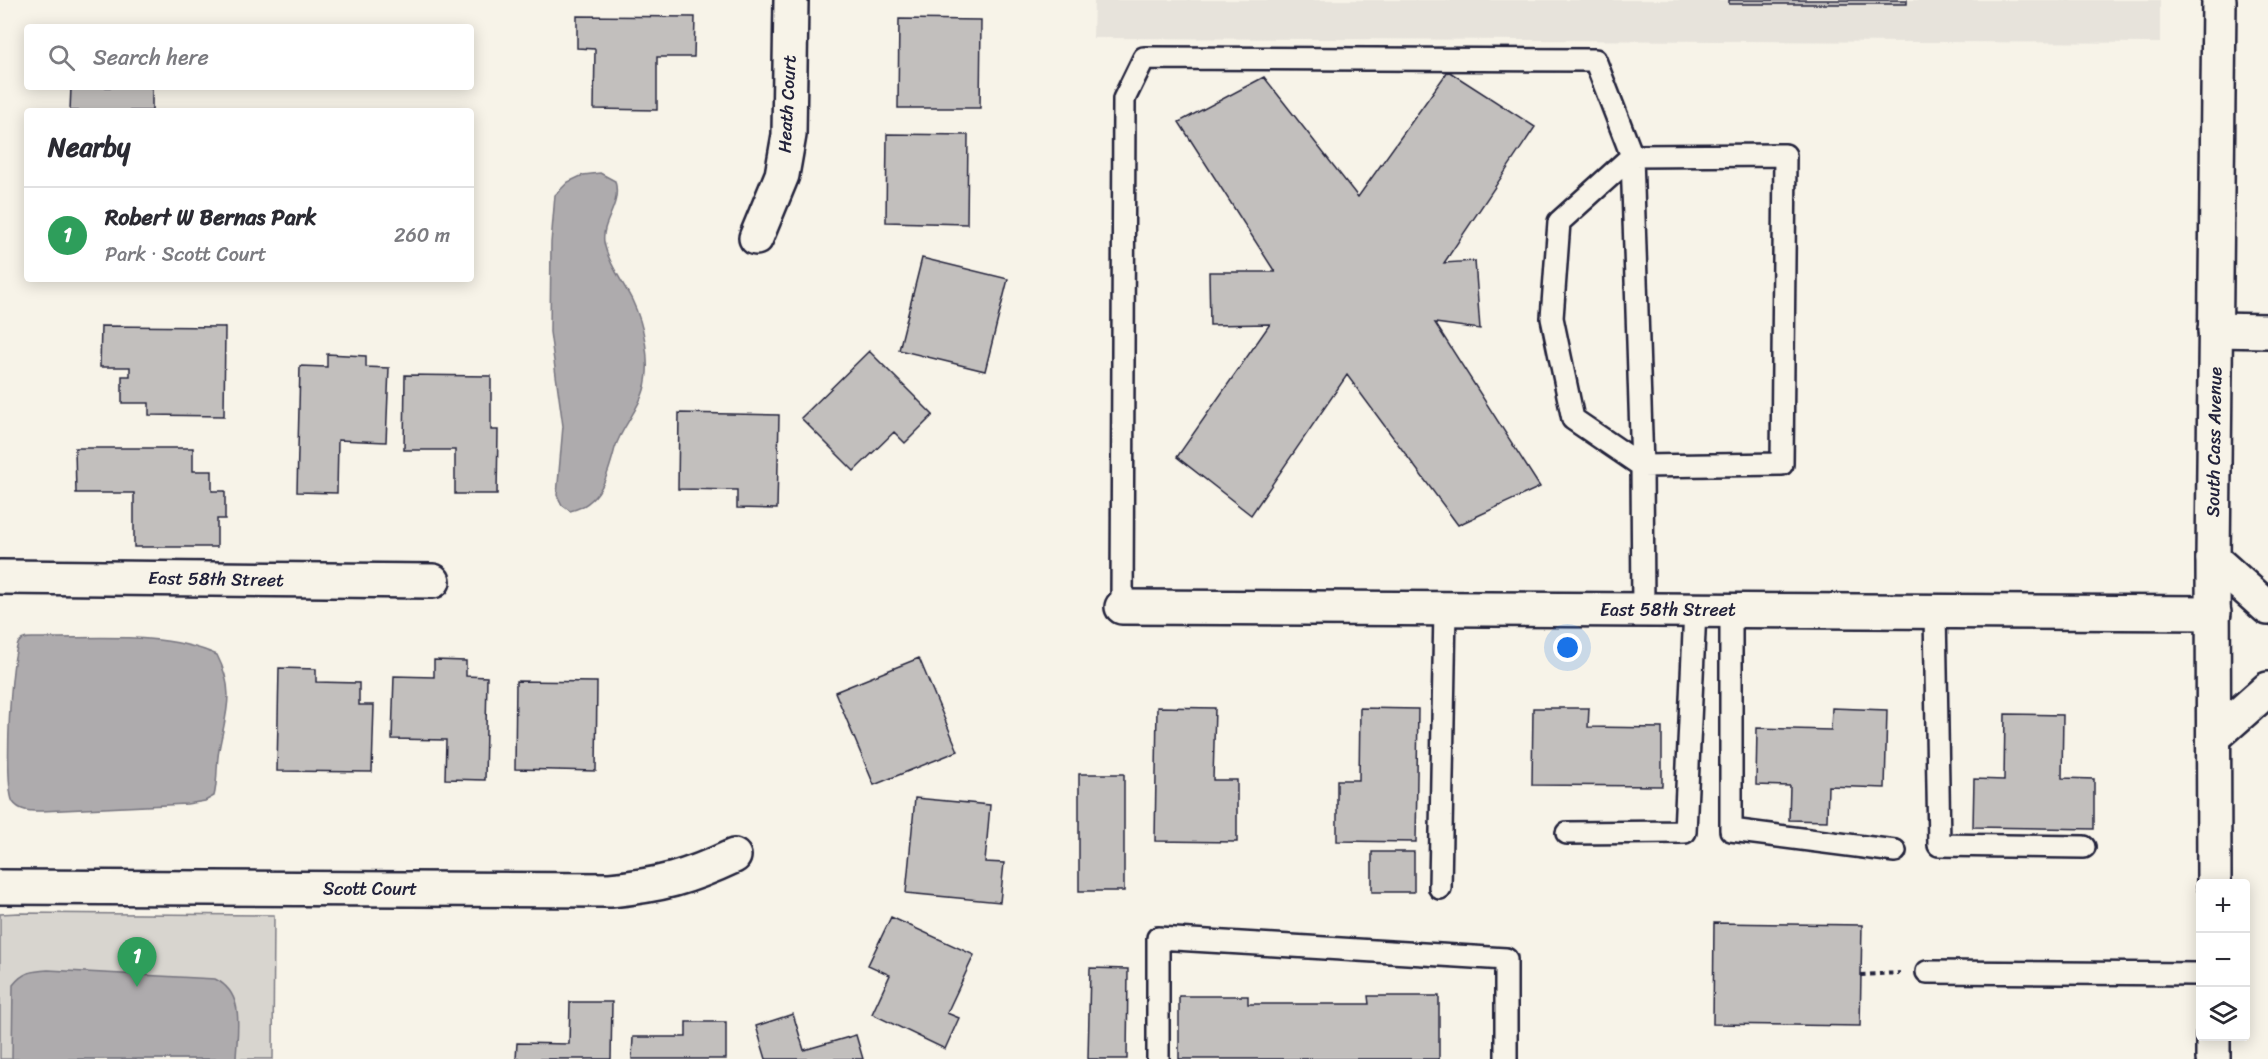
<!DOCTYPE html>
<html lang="en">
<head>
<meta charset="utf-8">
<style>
	body { margin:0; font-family:Sriracha,sans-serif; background:#f7f7f7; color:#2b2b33 }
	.controls { position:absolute; right:18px; bottom:18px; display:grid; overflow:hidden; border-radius:6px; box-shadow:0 3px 15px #0003 }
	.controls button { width:54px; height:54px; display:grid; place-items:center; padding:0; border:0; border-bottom:2px solid #e1e1e2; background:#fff; color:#2b2b33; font:30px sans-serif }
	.you { position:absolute; left:1568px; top:648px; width:21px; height:21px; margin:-15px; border:4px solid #fff; border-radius:50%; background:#1a73e8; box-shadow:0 0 0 9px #1a73e833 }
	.badge { display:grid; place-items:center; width:39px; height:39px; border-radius:50%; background:#1a73e8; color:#fff; font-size:20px; font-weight:700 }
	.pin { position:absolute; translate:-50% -50px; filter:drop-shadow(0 2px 3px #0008) }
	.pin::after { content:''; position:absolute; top:32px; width:21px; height:18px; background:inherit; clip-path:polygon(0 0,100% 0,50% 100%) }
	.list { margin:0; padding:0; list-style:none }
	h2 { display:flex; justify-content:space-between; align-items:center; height:78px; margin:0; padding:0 24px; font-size:26px }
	h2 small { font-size:20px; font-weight:400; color:#7c7c81 }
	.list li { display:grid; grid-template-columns:39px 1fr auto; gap:18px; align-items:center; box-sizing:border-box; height:96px; padding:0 24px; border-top:2px solid #e1e1e2 }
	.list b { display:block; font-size:22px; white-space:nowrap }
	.list p { margin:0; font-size:20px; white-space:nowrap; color:#7c7c81 }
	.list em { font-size:20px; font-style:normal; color:#7c7c81 }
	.icon { flex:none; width:33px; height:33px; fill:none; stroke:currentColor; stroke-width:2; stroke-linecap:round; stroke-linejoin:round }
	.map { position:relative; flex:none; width:2268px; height:1059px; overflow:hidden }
	.search { position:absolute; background:#fff; box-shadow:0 3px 15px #0003; left:24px; top:24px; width:450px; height:66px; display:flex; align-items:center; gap:15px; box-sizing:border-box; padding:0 21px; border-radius:6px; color:#7c7c81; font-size:22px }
	.panel { position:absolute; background:#fff; box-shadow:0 3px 15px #0003; left:24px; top:108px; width:450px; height:174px; border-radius:6px }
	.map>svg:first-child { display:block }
	.built { fill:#e7e3db }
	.green { fill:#d8d5cf; stroke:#7d7c85; stroke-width:1.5 }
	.water { fill:#aeabad; stroke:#76747f; stroke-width:1.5 }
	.building { fill:#c2bfbd; stroke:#22223b; stroke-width:1.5 }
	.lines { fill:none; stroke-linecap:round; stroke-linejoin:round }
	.lane-casing { stroke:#22223b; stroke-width:26 }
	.street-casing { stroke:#22223b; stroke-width:38 }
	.secondary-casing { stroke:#22223b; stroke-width:38 }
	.path { stroke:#22223b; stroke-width:4; stroke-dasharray:4.5 4.5; stroke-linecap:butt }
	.lane { stroke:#f7f3e8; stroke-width:21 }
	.street { stroke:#f7f3e8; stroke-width:33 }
	.secondary { stroke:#f7f3e8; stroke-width:33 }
	.labels { text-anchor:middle; stroke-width:5; stroke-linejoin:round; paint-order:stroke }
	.street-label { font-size:18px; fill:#22223b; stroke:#f7f3e8 }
</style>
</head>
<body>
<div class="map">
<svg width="2268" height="1059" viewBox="0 0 2268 1059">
	<rect width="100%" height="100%" fill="#f7f3e8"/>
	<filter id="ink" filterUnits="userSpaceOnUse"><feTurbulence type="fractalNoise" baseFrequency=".0167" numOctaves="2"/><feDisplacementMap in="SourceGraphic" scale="12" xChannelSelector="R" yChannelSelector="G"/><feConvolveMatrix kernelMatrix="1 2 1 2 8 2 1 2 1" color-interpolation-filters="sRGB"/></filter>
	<g filter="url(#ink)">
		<path class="built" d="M 1094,0 L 2160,0 L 2160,43 L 1093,38 Z"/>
		<path class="green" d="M 19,913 L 274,915 L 273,1059 L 0,1059 L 0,914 Z"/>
		<path class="water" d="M 600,173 L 615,181 C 622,206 601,221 604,242 C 608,263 623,282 632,300 C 644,325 652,363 644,390 C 638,411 621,428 615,448 C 608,475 601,504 570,511 L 562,505 L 557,495 L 563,426 L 550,332 L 551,243 L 555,195 L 568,182 L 583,175 Z
			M 37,638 C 95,639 163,631 217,655 C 236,692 226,712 219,750 C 216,765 218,781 214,796 L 205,801 L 187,804 L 42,811 C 32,811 20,812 13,802 C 4,788 10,656 19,642 C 23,637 31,638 37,638 Z
			M 48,970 L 215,979 C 246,994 237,1030 236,1059 L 12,1059 L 13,985 C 23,972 32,971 48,970 Z"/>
		<path class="building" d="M 1729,0 L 1907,0 L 1907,4 L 1729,4 Z
			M 577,16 L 695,17 L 694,57 L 657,57 L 657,110 L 594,109 L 595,49 L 577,48 Z
			M 899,19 L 981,20 L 980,108 L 898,108 Z
			M 1448,71 L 1535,127 L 1444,263 L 1475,261 L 1480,329 L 1435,323 L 1540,487 L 1458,525 L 1347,375 L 1251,515 L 1177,457 L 1270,324 L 1210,325 L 1209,272 L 1275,272 L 1179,122 L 1264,77 L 1358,197 Z
			M 71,87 L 152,87 L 152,111 L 70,111 Z
			M 887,134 L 968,135 L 967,224 L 886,222 Z
			M 922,258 L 1008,279 L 985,371 L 899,350 Z
			M 101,326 L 225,327 L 224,416 L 149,415 L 149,403 L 122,403 L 122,376 L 130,376 L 130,367 L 100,367 Z
			M 869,351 L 933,415 L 905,443 L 894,432 L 854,471 L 801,418 Z
			M 327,354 L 366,356 L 366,367 L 389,368 L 386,442 L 338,440 L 337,493 L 297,492 L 300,366 L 327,367 Z
			M 405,375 L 491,376 L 491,430 L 498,430 L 497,494 L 455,494 L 455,450 L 404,450 Z
			M 679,413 L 779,415 L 777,509 L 737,508 L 737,490 L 678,489 Z
			M 75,448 L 193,448 L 193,471 L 212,471 L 212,491 L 225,491 L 225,519 L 217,519 L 217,547 L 134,547 L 134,493 L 76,493 Z
			M 919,658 L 958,751 L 874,785 L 835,692 Z
			M 434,660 L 466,661 L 466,676 L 487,677 L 485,780 L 445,779 L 446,740 L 392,739 L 394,676 L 434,677 Z
			M 279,668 L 316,669 L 316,682 L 359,683 L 359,705 L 374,705 L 372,772 L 277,771 Z
			M 516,681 L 597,682 L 596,771 L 515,769 Z
			M 1157,707 L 1215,708 L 1213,780 L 1237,780 L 1237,842 L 1155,841 Z
			M 1360,708 L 1418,709 L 1416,842 L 1337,841 L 1337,780 L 1359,780 Z
			M 1533,708 L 1589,708 L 1588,727 L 1662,728 L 1662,786 L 1532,785 Z
			M 1832,708 L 1887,710 L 1885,788 L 1828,786 L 1827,821 L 1789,820 L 1790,786 L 1756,785 L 1757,728 L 1831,730 Z
			M 2005,714 L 2063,715 L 2062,778 L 2094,779 L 2094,829 L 1973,827 L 1974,779 L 2004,780 Z
			M 1079,774 L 1124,774 L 1124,891 L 1079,891 Z
			M 915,798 L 990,805 L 985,862 L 1004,863 L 1000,902 L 906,893 Z
			M 1372,852 L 1414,852 L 1414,892 L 1372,892 Z
			M 891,917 L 974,955 L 947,1013 L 959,1018 L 945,1049 L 872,1014 L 890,975 L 868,965 Z
			M 1714,923 L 1862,925 L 1860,1026 L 1713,1024 Z
			M 1090,968 L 1128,969 L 1127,1059 L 1088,1059 Z
			M 1179,996 L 1248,996 L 1248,1004 L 1369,1004 L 1368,996 L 1439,996 L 1439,1059 L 1179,1059 Z
			M 570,1002 L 612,1002 L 611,1059 L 516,1059 L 517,1043 L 569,1044 Z
			M 793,1014 L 804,1050 L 856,1035 L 863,1059 L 766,1059 L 756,1026 Z
			M 686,1022 L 726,1022 L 726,1059 L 632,1059 L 633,1037 L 686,1037 Z"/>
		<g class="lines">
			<g class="lane-casing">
				<path id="lane" d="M 1642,466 L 1573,419 L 1552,318 L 1559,222 L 1632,156 L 1785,155 L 1782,464 L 1642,466 L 1643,610
					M 1122,607 L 1124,99 L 1144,58 L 1595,60 L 1632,156 L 1642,466
					M 1731,610 L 1731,830 L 1895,851
					M 1935,612 L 1939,845 L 2084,847
					M 1567,833 L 1685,832 L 1695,610
					M 1440,888 L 1445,609
					M 1927,972 L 2200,974
					M 1158,1059 L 1158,938 L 1506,959 L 1506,1059"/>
			</g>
			<g class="street-casing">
				<path id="street" d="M 756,238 L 782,175 L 789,135 L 791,0
					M 2215,330 L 2268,331
					M 2213,559 L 2268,608
					M 0,577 L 433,581
					M 1122,607 L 2214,613
					M 2215,736 L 2268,689
					M 0,887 L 610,890 C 661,885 687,878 734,856"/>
			</g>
			<g class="secondary-casing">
				<path id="secondary" d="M 2214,884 L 2213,559 L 2219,0
					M 2213,1059 L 2213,1036"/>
			</g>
			<path class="path" d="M 1861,975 L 1900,973"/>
			<use href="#lane" class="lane"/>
			<use href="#street" class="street"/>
			<use href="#secondary" class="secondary"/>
		</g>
	</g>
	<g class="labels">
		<g class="street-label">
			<text transform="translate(787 104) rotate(-87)" y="6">Heath Court</text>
			<text transform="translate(2214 442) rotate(-89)" y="6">South Cass Avenue</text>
			<text transform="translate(216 579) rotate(1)" y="6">East 58th Street</text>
			<text x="1668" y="616">East 58th Street</text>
			<text x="370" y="895">Scott Court</text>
		</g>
	</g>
</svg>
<div class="controls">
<button>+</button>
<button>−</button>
<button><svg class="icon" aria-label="layers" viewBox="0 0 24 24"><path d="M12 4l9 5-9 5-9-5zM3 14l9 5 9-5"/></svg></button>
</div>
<div class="you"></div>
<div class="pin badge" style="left:137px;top:987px;background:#2e9e5b">1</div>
<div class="search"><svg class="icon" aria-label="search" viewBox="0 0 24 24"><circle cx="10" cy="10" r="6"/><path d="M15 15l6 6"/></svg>Search here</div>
<section class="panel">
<h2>Nearby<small></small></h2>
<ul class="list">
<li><span class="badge" style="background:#2e9e5b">1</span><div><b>Robert W Bernas Park</b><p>Park · Scott Court</p></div><em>260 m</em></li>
</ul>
</section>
</div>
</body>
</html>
